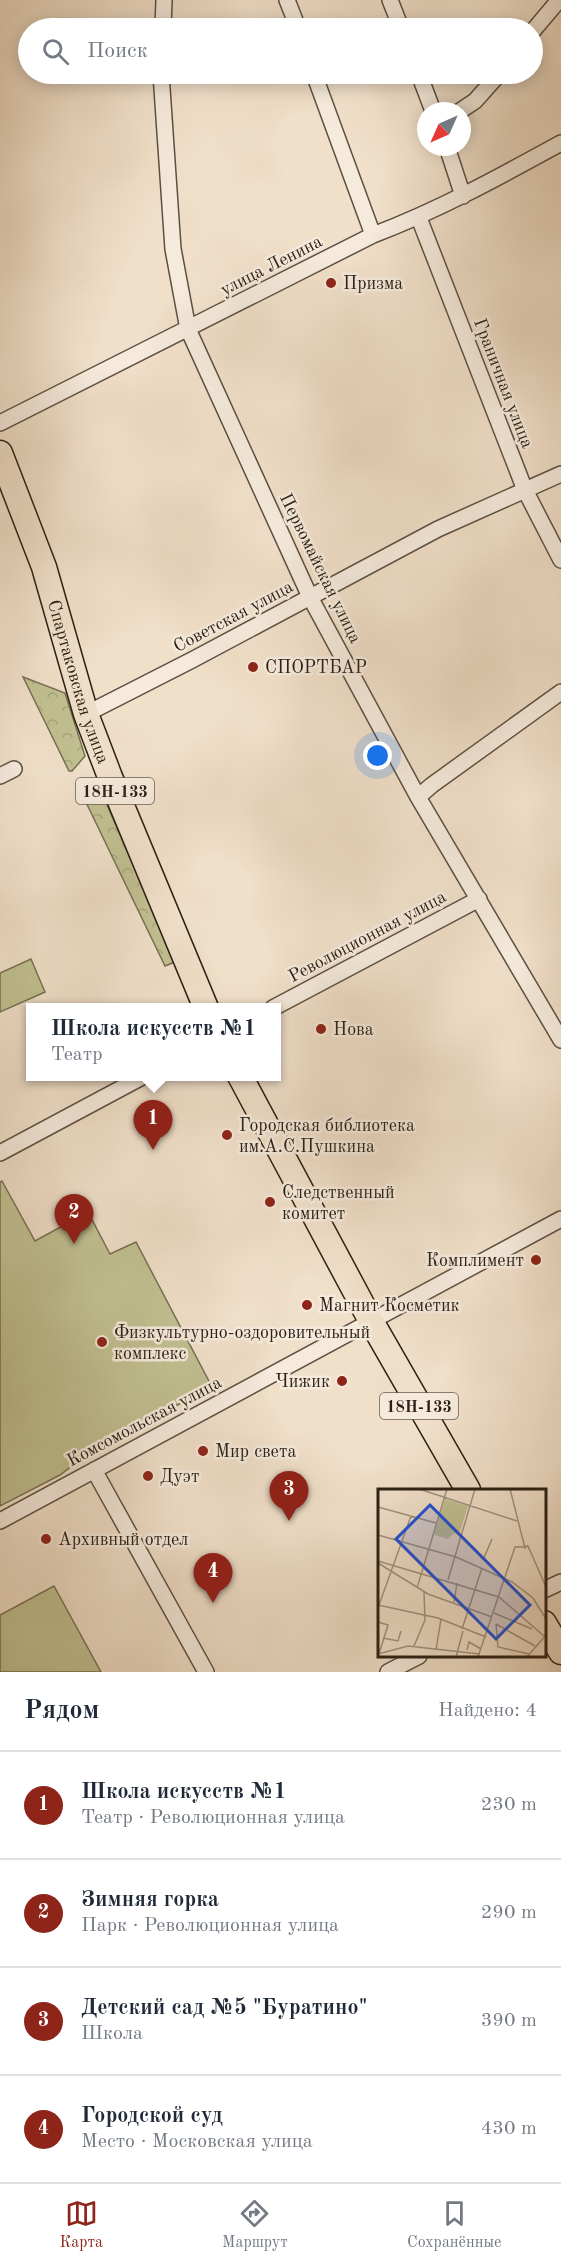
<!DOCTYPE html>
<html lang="ru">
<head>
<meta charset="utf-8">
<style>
	body { margin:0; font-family:"Old Standard TT",serif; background:#f6f6f7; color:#1f2937 }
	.compass { position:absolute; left:417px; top:102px; width:54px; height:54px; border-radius:50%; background:#fff; box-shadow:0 3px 15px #0003; rotate:225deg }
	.you { position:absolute; left:378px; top:756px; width:21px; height:21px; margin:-15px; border:4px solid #fff; border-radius:50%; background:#1a73e8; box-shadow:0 0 0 9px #1a73e833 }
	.badge { display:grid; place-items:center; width:39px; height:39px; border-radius:50%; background:#8f2418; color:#fff; font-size:20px; font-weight:700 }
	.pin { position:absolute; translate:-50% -50px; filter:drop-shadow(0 2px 3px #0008) }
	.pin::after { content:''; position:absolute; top:32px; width:21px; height:18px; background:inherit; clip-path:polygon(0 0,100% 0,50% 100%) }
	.popup { position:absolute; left:26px; top:1003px; width:255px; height:78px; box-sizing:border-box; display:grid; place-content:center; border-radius:0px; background:#fff; filter:drop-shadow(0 2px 4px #0005); font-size:20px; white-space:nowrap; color:#747a83 }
	.popup b { font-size:22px; color:#1f2937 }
	.popup::after { content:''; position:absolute; left:50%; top:100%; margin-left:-12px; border:12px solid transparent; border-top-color:#fff }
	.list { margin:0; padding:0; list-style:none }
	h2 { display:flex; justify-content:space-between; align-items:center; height:78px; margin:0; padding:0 24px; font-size:26px }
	h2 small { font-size:20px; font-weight:400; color:#747a83 }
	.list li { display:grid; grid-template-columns:39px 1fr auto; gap:18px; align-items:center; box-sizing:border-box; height:108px; padding:0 24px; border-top:2px solid #e0e1e3 }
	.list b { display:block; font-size:22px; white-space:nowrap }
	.list p { margin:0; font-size:20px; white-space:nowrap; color:#747a83 }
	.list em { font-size:20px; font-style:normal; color:#747a83 }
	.icon { flex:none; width:33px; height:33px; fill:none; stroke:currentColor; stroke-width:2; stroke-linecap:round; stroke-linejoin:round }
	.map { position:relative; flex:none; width:561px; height:1672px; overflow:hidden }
	.search { position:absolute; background:#fff; box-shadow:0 3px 15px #0003; left:18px; right:18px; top:18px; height:66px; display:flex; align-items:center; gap:15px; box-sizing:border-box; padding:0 21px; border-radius:33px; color:#747a83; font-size:22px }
	.sheet { height:510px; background:#fff }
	nav { display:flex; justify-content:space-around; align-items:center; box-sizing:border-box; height:84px; border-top:2px solid #e0e1e3; background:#fff; font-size:16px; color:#747a83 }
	nav a { display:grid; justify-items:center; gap:3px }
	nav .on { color:#8f2418 }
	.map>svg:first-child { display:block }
	.forest { fill:url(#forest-crowns); stroke:#767053; stroke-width:1.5 }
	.park { fill:#c1c091; stroke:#767053; stroke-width:1.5 }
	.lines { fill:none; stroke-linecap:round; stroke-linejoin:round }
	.street-casing { stroke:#5c5042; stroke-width:18 }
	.primary-casing { stroke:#2b2015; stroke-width:27 }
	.street { stroke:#f5eadc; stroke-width:15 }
	.primary { stroke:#f0dfc9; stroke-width:24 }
	.poi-dot { fill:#8f2418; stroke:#f5eadc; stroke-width:2 }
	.labels { text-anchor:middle; stroke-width:5; stroke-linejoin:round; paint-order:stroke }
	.shield { fill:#f5eadc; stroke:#685d51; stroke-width:1.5 }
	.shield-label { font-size:16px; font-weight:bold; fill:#2b2015 }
	.street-label { font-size:18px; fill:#2b2015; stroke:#f5eadc }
	.poi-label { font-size:18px; fill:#2b2015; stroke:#f5eadc; text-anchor:start }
	.inset-road { fill:none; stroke:#a19381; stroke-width:1.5 }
	.view { fill:#1d4ed8; fill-opacity:0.15; stroke:#1d4ed8; stroke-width:3 }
	.inset-edge { fill:none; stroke:#2b2015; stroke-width:3 }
</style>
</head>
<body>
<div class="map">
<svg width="561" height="1672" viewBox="0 0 561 1672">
	<defs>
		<pattern id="forest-crowns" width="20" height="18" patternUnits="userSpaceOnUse" patternTransform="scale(1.5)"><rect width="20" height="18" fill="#c1c091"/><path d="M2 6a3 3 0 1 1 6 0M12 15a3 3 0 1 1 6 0" fill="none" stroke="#a6a57c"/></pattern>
	</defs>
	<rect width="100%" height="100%" fill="#f0dfc9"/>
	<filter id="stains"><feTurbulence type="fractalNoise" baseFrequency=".00333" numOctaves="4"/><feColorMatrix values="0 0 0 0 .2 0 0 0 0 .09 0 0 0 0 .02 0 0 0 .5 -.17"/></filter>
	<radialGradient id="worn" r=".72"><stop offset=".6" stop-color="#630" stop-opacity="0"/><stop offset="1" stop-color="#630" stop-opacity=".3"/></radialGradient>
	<path class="forest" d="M 23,677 L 65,693 L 85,756 L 72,771 L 69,771 Z
		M 99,786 L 175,962 L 165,966 L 81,792 Z"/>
	<path class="park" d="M 31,959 L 45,992 L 0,1012 L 0,973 Z
		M 2,1181 L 35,1241 L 88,1212 L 110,1254 L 136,1242 L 212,1387 L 97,1447 L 60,1475 L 0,1506 L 0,1182 Z
		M 54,1586 L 101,1672 L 0,1672 L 0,1615 Z"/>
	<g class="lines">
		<g class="street-casing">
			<path id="street" d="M 287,0 L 298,28
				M 390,0 L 401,28
				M 163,28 L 164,0
				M 532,32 L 559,0
				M 161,74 L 173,249 L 188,329 L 310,597 L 418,797 L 561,1040
				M 314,74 L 373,235
				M 419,74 L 433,111
				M 460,111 L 475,101 L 499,74
				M 447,147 L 463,196
				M 419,218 L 525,490 L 561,560
				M 0,423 L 373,235 C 439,210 499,177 561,143
				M 86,714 L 192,660 L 438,529 L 561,474
				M 0,776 L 14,769
				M 418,797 L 432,785 L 561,692
				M 273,1008 L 479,899
				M 0,1153 L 144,1076
				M 94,1470 L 206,1672
				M 0,1521 L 561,1219
				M 544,1590 L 561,1582
				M 388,1672 L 419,1656"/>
		</g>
		<g class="primary-casing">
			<g id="primary">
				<path id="s1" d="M 0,453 L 44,567 L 86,714 L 110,777 L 206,1008"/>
				<path d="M 240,1076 L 371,1321 L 468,1490"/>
				<path d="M 544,1623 L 561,1652"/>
			</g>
		</g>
		<use href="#street" class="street"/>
		<use href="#primary" class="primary"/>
	</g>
	<g class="poi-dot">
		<circle cx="331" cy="283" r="6"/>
		<circle cx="253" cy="667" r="6"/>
		<circle cx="321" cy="1029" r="6"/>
		<circle cx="227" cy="1135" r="6"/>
		<circle cx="270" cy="1202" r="6"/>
		<circle cx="536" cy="1260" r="6"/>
		<circle cx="307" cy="1305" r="6"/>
		<circle cx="102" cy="1342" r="6"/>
		<circle cx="342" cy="1381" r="6"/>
		<circle cx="203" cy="1451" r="6"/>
		<circle cx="148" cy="1476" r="6"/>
		<circle cx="46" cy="1539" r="6"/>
	</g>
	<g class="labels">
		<g class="shield">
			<rect x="76" y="778" width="78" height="26" rx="4.5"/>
			<rect x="380" y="1393" width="78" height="26" rx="4.5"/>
		</g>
		<g class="shield-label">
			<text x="115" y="797">18Н-133</text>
			<text x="419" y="1412">18Н-133</text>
		</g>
		<g class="street-label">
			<text transform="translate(271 265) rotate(-27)" y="6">улица Ленина</text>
			<text transform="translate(504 383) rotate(69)" y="6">Граничная улица</text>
			<text transform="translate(321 568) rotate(64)" y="6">Первомайская улица</text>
			<text transform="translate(233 616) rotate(-28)" y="6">Советская улица</text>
			<text dy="6" stroke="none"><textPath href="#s1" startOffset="242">Спартаковская улица</textPath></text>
			<text transform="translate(367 936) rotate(-28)" y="6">Революционная улица</text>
			<text transform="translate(144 1421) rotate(-28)" y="6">Комсомольская улица</text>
		</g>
		<g class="poi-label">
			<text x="343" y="289">Призма</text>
			<text x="265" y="673">СПОРТБАР</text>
			<text x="333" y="1035">Нова</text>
			<text x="239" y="1131">Городская библиотека<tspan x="239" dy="21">им.А.С.Пушкина</tspan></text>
			<text x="282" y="1198">Следственный<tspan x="282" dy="21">комитет</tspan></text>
			<text x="524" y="1266" text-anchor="end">Комплимент</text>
			<text x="319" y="1311">Магнит Косметик</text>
			<text x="114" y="1338">Физкультурно-оздоровительный<tspan x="114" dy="21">комплекс</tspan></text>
			<text x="330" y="1387" text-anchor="end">Чижик</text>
			<text x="215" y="1457">Мир света</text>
			<text x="160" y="1482">Дуэт</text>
			<text x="58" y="1545">Архивный отдел</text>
		</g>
	</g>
	<g transform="translate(378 1489)">
		<rect width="168" height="168" fill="#f0dfc9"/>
		<path d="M 67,10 L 90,17 L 81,46 L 76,44 L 70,50 L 56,46 Z" fill="#c1c091"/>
		<path class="inset-road" d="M 41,0 L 139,32M 132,0 L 147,59 L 150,56M 0,18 L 58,34M 0,46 L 78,68 L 134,93 L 155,109 L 168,130M 150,57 L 168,98M 105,71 L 114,50M 0,72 L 121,108 L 166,147M 0,74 L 50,105 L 114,128M 70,91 L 97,0M 39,99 L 69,0M 76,113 L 79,94M 0,116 L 60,129 L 108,148M 1,116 L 33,27M 116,124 L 154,140M 0,133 L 10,136 L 1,165M 118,135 L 120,158 L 151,165M 118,135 L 157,157M 84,140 L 104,79M 5,149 L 20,152 L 23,142M 36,157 L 47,131 L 46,103M 58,161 L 63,130M 89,161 L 91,153 L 103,160M 0,165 L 30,157 L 102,165M 78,168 L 85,142M 100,168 L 137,58 L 147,58M 149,168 L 168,146"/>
		<path class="view" d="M 52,16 L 152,116 L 118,150 L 18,50 Z"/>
		<rect width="168" height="168" class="inset-edge"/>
	</g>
	<rect width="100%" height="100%" filter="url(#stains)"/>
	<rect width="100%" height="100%" fill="url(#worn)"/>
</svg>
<svg class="compass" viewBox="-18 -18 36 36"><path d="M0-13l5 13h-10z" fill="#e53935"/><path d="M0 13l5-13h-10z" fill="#747a83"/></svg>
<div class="you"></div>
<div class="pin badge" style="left:153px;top:1150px">1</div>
<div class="popup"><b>Школа искусств №1</b>Театр</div>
<div class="pin badge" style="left:74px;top:1244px">2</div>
<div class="pin badge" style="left:289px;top:1521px">3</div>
<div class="pin badge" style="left:213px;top:1603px">4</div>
<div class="search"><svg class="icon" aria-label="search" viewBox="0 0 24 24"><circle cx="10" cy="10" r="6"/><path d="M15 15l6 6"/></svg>Поиск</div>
</div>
<section class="sheet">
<h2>Рядом<small>Найдено: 4</small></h2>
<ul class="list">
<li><span class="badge">1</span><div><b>Школа искусств №1</b><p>Театр · Революционная улица</p></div><em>230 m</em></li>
<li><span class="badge">2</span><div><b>Зимняя горка</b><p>Парк · Революционная улица</p></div><em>290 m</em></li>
<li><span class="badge">3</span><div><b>Детский сад №5 &quot;Буратино&quot;</b><p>Школа</p></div><em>390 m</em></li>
<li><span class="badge">4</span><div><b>Городской суд</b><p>Место · Московская улица</p></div><em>430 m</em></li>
</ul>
</section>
<nav>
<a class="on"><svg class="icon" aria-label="map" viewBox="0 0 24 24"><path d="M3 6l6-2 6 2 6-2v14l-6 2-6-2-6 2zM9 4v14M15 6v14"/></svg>Карта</a>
<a><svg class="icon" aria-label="directions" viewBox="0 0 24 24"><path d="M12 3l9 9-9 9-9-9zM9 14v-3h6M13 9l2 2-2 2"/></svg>Маршрут</a>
<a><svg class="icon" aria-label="saved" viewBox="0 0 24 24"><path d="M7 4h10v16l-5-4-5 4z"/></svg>Сохранённые</a>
</nav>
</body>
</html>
